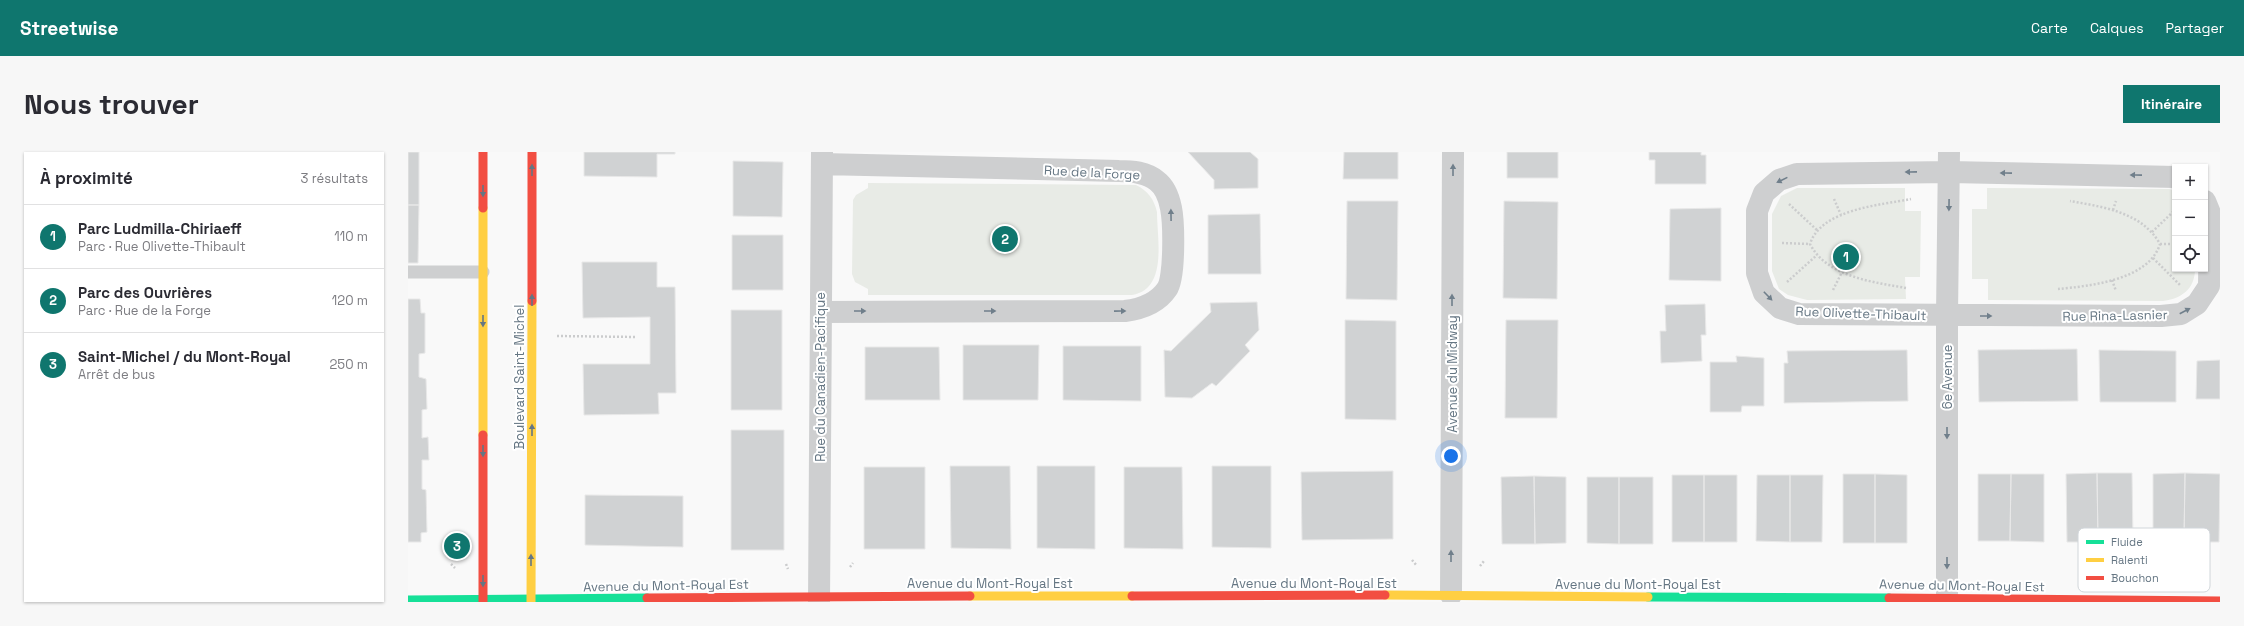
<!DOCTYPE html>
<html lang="fr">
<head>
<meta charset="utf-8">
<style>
	body { margin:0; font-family:"Space Grotesk",sans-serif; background:#f7f7f7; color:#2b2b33 }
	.controls { position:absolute; right:12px; top:12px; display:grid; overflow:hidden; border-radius:0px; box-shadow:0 1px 3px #0004 }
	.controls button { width:36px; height:36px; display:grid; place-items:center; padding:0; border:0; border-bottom:1px solid #e1e1e2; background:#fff; color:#2b2b33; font:20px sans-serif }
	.you { position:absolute; left:1043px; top:304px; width:14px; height:14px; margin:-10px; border:3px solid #fff; border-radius:50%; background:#1a73e8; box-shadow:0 0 0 6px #1a73e833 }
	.badge { display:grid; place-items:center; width:26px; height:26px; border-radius:50%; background:#0f766e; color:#fff; font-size:13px; font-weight:700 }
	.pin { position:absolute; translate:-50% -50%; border:2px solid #fff; box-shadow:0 1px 4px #0006 }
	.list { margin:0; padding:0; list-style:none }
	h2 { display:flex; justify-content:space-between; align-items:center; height:52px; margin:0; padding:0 16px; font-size:17px }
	h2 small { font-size:13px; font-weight:400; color:#7c7c81 }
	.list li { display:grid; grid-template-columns:26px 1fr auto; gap:12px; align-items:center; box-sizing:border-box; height:64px; padding:0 16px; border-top:1px solid #e1e1e2 }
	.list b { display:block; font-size:15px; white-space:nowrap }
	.list p { margin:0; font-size:13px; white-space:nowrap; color:#7c7c81 }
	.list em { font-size:13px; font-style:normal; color:#7c7c81 }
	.icon { flex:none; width:22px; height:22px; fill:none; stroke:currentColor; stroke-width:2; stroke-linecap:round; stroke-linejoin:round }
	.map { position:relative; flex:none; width:1812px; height:450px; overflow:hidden; border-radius:0px }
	header { display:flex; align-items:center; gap:24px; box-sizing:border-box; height:56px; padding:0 20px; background:#0f766e; color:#fff }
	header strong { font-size:19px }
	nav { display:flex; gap:22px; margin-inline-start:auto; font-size:14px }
	.intro { display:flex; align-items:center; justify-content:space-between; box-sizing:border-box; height:96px; padding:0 24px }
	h1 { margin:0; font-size:28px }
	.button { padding:10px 18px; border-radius:0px; background:#0f766e; color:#fff; font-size:14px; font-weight:700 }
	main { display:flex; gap:24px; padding:0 24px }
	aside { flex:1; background:#fff; border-radius:0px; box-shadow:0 1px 3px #0004 }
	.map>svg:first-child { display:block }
	.green { fill:#e8ebe6 }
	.building { fill:#d0d2d3; stroke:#e8e8e8 }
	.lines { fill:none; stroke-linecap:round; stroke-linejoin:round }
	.path { stroke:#cbcccd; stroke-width:2.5; stroke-dasharray:2 2; stroke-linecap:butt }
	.lane { stroke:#cecfd0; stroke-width:13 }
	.street { stroke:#cecfd0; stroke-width:22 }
	.fast { stroke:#16e098; stroke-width:9 }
	.slow { stroke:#ffcf43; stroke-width:9 }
	.jam { stroke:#f24e42; stroke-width:9 }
	.oneway { fill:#657683 }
	.oneway2 { fill:#707f8b }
	.labels { text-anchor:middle; stroke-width:4; stroke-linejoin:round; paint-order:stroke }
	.street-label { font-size:13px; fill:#657683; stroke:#fff }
	.key { fill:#fff; stroke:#d1d6da; stroke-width:1 }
	.key-label { font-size:11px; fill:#657683 }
</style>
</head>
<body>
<header>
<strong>Streetwise</strong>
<nav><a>Carte</a><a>Calques</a><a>Partager</a></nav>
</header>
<div class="intro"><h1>Nous trouver</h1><a class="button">Itinéraire</a></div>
<main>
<aside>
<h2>À proximité<small>3 résultats</small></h2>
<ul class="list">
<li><span class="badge">1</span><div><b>Parc Ludmilla-Chiriaeff</b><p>Parc · Rue Olivette-Thibault</p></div><em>110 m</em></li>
<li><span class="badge">2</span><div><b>Parc des Ouvrières</b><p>Parc · Rue de la Forge</p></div><em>120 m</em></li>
<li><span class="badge">3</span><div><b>Saint-Michel / du Mont-Royal</b><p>Arrêt de bus</p></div><em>250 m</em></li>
</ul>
</aside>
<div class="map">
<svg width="1812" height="450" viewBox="0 0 1812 450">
	<rect width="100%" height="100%" fill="#f9f9f9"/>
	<path class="green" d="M 460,31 L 728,33 C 740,39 746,47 749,60 C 749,87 760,137 724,143 L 460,143 L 460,137 L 447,130 L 444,122 L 445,48 L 448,43 L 460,36 Z
		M 1389,36 L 1497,36 L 1497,59 L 1513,59 L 1512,125 L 1497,125 L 1498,147 L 1399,148 L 1380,143 L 1371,137 L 1364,119 L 1364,62 L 1373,44 Z
		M 1579,36 L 1761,37 L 1767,39 L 1767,117 L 1787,117 C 1787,137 1773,147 1755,149 L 1580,148 L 1580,127 L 1564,127 L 1564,57 L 1579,57 Z"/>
	<path class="building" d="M 0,0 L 11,0 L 11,53 L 0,53 Z
		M 176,0 L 267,0 L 267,2 L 249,2 L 249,25 L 176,24 Z
		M 780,0 L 842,0 L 850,7 L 850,36 L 806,37 L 806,28 Z
		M 936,0 L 990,0 L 990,27 L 935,27 Z
		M 1099,0 L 1150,0 L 1150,26 L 1099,26 Z
		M 1241,0 L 1293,0 L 1293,3 L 1298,3 L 1298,32 L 1247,32 L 1247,8 L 1241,8 Z
		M 325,9 L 375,10 L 374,65 L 325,64 Z
		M 939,49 L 990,49 L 989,148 L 938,147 Z
		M 1096,49 L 1150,50 L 1149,147 L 1095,146 Z
		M 0,53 L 11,53 L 10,111 L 0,111 Z
		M 1313,56 L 1313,129 L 1261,128 L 1262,57 Z
		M 852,62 L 853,122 L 800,122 L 800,63 Z
		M 324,83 L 375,83 L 375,138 L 324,138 Z
		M 174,110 L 249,110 L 249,135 L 267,135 L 268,241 L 250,241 L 251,262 L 176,263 L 175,212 L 242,212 L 242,165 L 175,166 Z
		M 0,147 L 12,147 L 13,161 L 17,161 L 17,201 L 11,202 L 11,225 L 18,227 L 19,257 L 14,258 L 14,286 L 20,285 L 21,308 L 14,308 L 14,337 L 18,338 L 19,380 L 13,381 L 13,390 L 0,390 Z
		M 849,150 L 851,178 L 837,193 L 842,199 L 808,234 L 804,231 L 784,246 L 757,245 L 756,198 L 763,199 L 803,160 L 802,151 Z
		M 1297,152 L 1298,183 L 1293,183 L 1294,209 L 1253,211 L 1252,179 L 1258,179 L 1257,153 Z
		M 323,158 L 374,158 L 374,258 L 323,258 Z
		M 937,168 L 988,169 L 988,268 L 937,267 Z
		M 1098,168 L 1150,168 L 1149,266 L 1097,266 Z
		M 555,193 L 631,193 L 630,248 L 555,248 Z
		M 655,194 L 733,194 L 733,249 L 655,248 Z
		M 457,195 L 531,195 L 532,248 L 457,248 Z
		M 1669,197 L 1670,249 L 1571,250 L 1570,198 Z
		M 1499,198 L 1500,249 L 1376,251 L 1376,211 L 1380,211 L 1379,199 Z
		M 1691,198 L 1768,199 L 1768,250 L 1692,250 Z
		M 1328,204 L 1356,206 L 1356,254 L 1334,254 L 1333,260 L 1302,260 L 1302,210 L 1329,210 Z
		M 1812,208 L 1812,247 L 1788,247 L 1789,209 Z
		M 323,278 L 376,278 L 376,398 L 323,398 Z
		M 542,314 L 602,314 L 603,397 L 543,396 Z
		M 629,314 L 687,314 L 687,397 L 629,396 Z
		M 804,314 L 863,314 L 863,396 L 804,395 Z
		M 456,315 L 517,315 L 517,397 L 456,397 Z
		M 716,315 L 774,315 L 775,397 L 716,396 Z
		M 985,319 L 985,387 L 894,388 L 893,320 Z
		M 1689,321 L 1724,321 L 1725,389 L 1690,390 Z
		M 1689,321 L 1690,390 L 1659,390 L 1658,322 Z
		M 1777,321 L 1812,322 L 1811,390 L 1776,390 Z
		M 1777,321 L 1776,390 L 1745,390 L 1745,322 Z
		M 1435,322 L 1467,322 L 1467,391 L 1435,391 Z
		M 1467,322 L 1499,323 L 1499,391 L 1467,391 Z
		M 1570,322 L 1603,322 L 1602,389 L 1570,389 Z
		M 1603,322 L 1636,322 L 1636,390 L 1602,389 Z
		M 1264,323 L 1296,323 L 1296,390 L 1264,390 Z
		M 1296,323 L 1329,323 L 1329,390 L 1296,390 Z
		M 1349,323 L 1382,323 L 1382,390 L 1348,389 Z
		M 1382,323 L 1415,323 L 1414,390 L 1382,390 Z
		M 1126,324 L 1158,325 L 1158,391 L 1127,392 Z
		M 1126,324 L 1127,392 L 1094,392 L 1093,325 Z
		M 1179,325 L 1211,325 L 1211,392 L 1179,391 Z
		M 1211,325 L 1245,325 L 1245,392 L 1211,392 Z
		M 177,343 L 275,344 L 275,395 L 177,393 Z"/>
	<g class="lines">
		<path class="path" d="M 1426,47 L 1433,63
			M 1381,52 L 1410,79
			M 1705,58 L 1708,49
			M 1744,80 L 1767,58
			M 1374,91 L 1402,92
			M 1752,92 L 1767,92
			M 1745,106 L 1773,134
			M 1704,128 L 1708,139
			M 1379,130 L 1409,103
			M 1498,136 C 1465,130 1419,125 1402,92 C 1413,57 1473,53 1503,47
			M 1650,137 C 1682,134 1741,128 1752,92 C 1734,60 1695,55 1662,49
			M 1425,138 L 1434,120
			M 149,184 L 229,185
			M 1004,408 L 1009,414
			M 1783,410 L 1783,421
			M 43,412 L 47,416
			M 378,412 L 380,417
			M 1072,414 L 1076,409
			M 442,415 L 445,411"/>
		<path class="lane" d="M 0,120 L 75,120"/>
		<path class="street" d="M 1767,25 L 1542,20 L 1389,22 L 1371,28 L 1356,41 L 1349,59 L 1349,121 L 1356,141 L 1372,156 L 1391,162 L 1753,164 L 1773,162 L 1789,152 L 1801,134 L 1802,61 L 1797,49
			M 413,160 L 717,159 C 733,157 749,152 759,137 C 767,126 766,71 763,56 C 761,46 757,35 749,29 C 738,20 724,19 711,19 L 414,12
			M 1043,443 L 1045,0
			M 411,450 L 414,0
			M 1539,450 L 1539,164 L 1541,0"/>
		<path class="fast" d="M 1240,445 L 1481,446
			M 0,448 L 239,446"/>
		<path class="slow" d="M 75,56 L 75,283
			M 977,443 L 1240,445
			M 562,444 L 724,444
			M 123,450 L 124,149"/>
		<path class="jam" d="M 75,0 L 75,56
			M 124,149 L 124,0
			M 75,283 L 75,450
			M 724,444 L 977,443
			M 239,446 L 562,444
			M 1481,446 L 1812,449"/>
	</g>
	<defs><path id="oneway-solid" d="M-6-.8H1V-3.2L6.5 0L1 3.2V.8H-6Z"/></defs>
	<g class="oneway">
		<use href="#oneway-solid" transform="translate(124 18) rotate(-90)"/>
		<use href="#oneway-solid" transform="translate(75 39) rotate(90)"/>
		<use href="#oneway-solid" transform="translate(124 148) rotate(-90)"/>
		<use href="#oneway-solid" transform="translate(75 169) rotate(90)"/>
		<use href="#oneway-solid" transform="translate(124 278) rotate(-90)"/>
		<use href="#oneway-solid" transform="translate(75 299) rotate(90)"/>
		<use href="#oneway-solid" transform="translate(123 408) rotate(-90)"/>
		<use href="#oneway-solid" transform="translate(75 429) rotate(90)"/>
	</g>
	<g class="oneway2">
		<use href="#oneway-solid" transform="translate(1045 18) rotate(-90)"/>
		<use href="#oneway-solid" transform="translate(1503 20) rotate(179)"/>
		<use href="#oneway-solid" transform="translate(1598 21) rotate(-179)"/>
		<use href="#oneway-solid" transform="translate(1728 23) rotate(-179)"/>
		<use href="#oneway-solid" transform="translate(1374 28) rotate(154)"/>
		<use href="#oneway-solid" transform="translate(1541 53) rotate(91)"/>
		<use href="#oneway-solid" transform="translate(763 63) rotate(-91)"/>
		<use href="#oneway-solid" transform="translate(1360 144) rotate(46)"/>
		<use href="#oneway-solid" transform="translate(1044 148) rotate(-90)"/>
		<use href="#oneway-solid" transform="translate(452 159)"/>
		<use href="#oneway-solid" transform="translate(582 159)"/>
		<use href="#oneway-solid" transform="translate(712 159) rotate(-1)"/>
		<use href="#oneway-solid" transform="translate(1777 159) rotate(-28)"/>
		<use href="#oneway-solid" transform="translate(1578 164)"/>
		<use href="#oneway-solid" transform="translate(1539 281) rotate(90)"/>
		<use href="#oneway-solid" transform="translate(1043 404) rotate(-90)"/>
		<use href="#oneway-solid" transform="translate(1539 411) rotate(90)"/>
	</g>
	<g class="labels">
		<g class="street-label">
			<text transform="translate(684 20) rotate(3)" y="5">Rue de la Forge</text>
			<text transform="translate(1453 161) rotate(2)" y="5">Rue Olivette-Thibault</text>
			<text transform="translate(1707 163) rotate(-1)" y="5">Rue Rina-Lasnier</text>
			<text transform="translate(1044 222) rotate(-90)" y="5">Avenue du Midway</text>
			<text transform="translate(111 225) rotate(-90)" y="5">Boulevard Saint-Michel</text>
			<text transform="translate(412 225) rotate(-90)" y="5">Rue du Canadien-Pacifique</text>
			<text transform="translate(1539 225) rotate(-90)" y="5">6e Avenue</text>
			<text x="582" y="436">Avenue du Mont-Royal Est</text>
			<text x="906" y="436">Avenue du Mont-Royal Est</text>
			<text x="1230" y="437">Avenue du Mont-Royal Est</text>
			<text transform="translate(258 433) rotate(-1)" y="5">Avenue du Mont-Royal Est</text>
			<text transform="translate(1554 433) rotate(1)" y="5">Avenue du Mont-Royal Est</text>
		</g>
	</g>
	<rect x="1670" y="376" width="132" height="64" rx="6" class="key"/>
	<rect x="1678" y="388" width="18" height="4" fill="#16e098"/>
	<rect x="1678" y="406" width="18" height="4" fill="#ffcf43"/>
	<rect x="1678" y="424" width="18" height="4" fill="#f24e42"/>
	<g class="key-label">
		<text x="1703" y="394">Fluide</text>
		<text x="1703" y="412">Ralenti</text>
		<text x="1703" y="430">Bouchon</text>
	</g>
</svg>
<div class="controls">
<button>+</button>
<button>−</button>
<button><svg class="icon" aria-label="locate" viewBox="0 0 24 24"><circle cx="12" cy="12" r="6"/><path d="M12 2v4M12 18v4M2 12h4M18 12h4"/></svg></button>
</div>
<div class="you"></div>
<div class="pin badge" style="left:1438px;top:105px">1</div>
<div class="pin badge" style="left:597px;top:87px">2</div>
<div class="pin badge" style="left:49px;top:394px">3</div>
</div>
</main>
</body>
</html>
